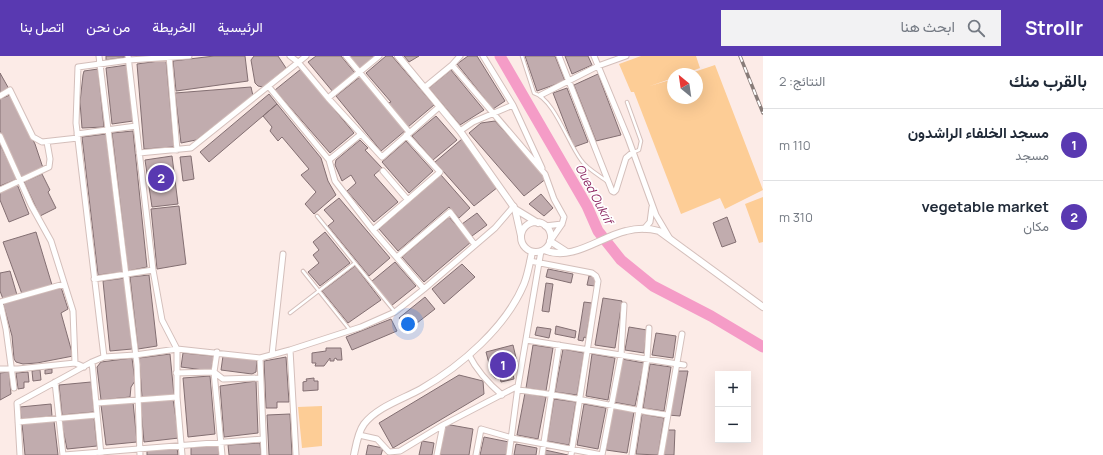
<!DOCTYPE html>
<html lang="ar">
<head>
<meta charset="utf-8">
<style>
	body { margin:0; font-family:Manrope,Vazirmatn,sans-serif; background:#f2f2f3; color:#1f2937; direction:rtl }
	.controls { position:absolute; right:12px; bottom:12px; display:grid; overflow:hidden; border-radius:0px; box-shadow:0 4px 16px #0002 }
	.controls button { width:36px; height:36px; display:grid; place-items:center; padding:0; border:0; border-bottom:1px solid #e0e1e3; background:#fff; color:#1f2937; font:20px sans-serif }
	.compass { position:absolute; left:667px; top:12px; width:36px; height:36px; border-radius:50%; background:#fff; box-shadow:0 4px 16px #0002; rotate:331deg }
	.you { position:absolute; left:408px; top:268px; width:14px; height:14px; margin:-10px; border:3px solid #fff; border-radius:50%; background:#1a73e8; box-shadow:0 0 0 6px #1a73e833 }
	.badge { display:grid; place-items:center; width:26px; height:26px; border-radius:50%; background:#5939b1; color:#fff; font-size:13px; font-weight:700 }
	.pin { position:absolute; translate:-50% -50%; border:2px solid #fff; box-shadow:0 1px 4px #0006 }
	.list { margin:0; padding:0; list-style:none }
	h2 { display:flex; justify-content:space-between; align-items:center; height:52px; margin:0; padding:0 16px; font-size:17px }
	h2 small { font-size:13px; font-weight:400; color:#747a83 }
	.list li { display:grid; grid-template-columns:26px 1fr auto; gap:12px; align-items:center; box-sizing:border-box; height:72px; padding:0 16px; border-top:1px solid #e0e1e3 }
	.list b { display:block; font-size:15px; white-space:nowrap }
	.list p { margin:0; font-size:13px; white-space:nowrap; color:#747a83 }
	.list em { font-size:13px; font-style:normal; color:#747a83 }
	.icon { flex:none; width:22px; height:22px; fill:none; stroke:currentColor; stroke-width:2; stroke-linecap:round; stroke-linejoin:round }
	.map { position:relative; flex:none; width:763px; height:399px; overflow:hidden; direction:ltr }
	header { display:flex; align-items:center; gap:24px; box-sizing:border-box; height:56px; padding:0 20px; background:#5939b1; color:#fff }
	header strong { font-size:19px }
	nav { display:flex; gap:22px; margin-inline-start:auto; font-size:14px }
	.search { width:280px; height:36px; background:#f2f2f3; display:flex; align-items:center; gap:10px; box-sizing:border-box; padding:0 14px; border-radius:0px; color:#747a83; font-size:15px }
	main { display:flex }
	aside { flex:1; background:#fff }
	.map>svg:first-child { display:block }
	.green { fill:#fdcd96 }
	.lines { fill:none; stroke-linecap:round; stroke-linejoin:round }
	.river { stroke:#f59cc7; stroke-width:11 }
	.building { fill:#c1acae; stroke:#836f72 }
	.service-casing { stroke:#d4bfbb; stroke-width:4.5 }
	.minor-casing { stroke:#d4bfbb; stroke-width:7 }
	.tertiary-casing { stroke:#d4bfbb; stroke-width:8 }
	.service { stroke:#fff; stroke-width:2.5 }
	.minor { stroke:#fff; stroke-width:5 }
	.tertiary { stroke:#fff; stroke-width:6 }
	.rail-casing { stroke:#887c79; stroke-width:3.5 }
	.rail { stroke:#fff; stroke-width:2; stroke-dasharray:6; stroke-linecap:butt }
	.labels { text-anchor:middle; stroke-width:3.5; stroke-linejoin:round; paint-order:stroke }
	.water-label { font-size:12px; font-style:italic; fill:#8a245f; stroke:#fff }
</style>
</head>
<body>
<header>
<strong>Strollr</strong>
<div class="search"><svg class="icon" aria-label="search" viewBox="0 0 24 24"><circle cx="10" cy="10" r="6"/><path d="M15 15l6 6"/></svg>ابحث هنا</div>
<nav><a>الرئيسية</a><a>الخريطة</a><a>من نحن</a><a>اتصل بنا</a></nav>
</header>
<main>
<aside>
<h2>بالقرب منك<small>النتائج: 2</small></h2>
<ul class="list">
<li><span class="badge">1</span><div><b>مسجد الخلفاء الراشدون</b><p>مسجد</p></div><em>110 m</em></li>
<li><span class="badge">2</span><div><b>vegetable market</b><p>مكان</p></div><em>310 m</em></li>
</ul>
</aside>
<div class="map">
<svg width="763" height="399" viewBox="0 0 763 399">
	<rect width="100%" height="100%" fill="#fcebe7"/>
	<path class="green" d="M 641,0 L 696,0 L 700,12 L 684,18 L 673,18 L 673,22 L 650,30 L 673,23 L 673,42 L 697,42 L 697,18 L 688,18 L 715,9 L 763,134 L 725,153 L 720,142 L 681,158 L 634,36 L 631,36 L 619,8 Z
		M 763,141 L 763,186 L 759,187 L 745,148 Z
		M 322,350 L 322,390 L 302,392 L 298,351 Z"/>
	<g class="lines">
		<path class="river" d="M 500,0 L 587,150 L 598,175 L 621,204 L 653,230 L 711,260 L 763,291"/>
	</g>
	<path class="building" d="M 106,0 L 126,0 L 126,1 L 106,4 Z
		M 214,0 L 245,0 L 248,25 L 176,35 L 173,5 Z
		M 254,0 L 278,0 L 286,12 L 263,31 L 258,30 L 255,27 L 251,4 Z
		M 316,0 L 341,0 L 355,17 L 333,36 L 308,6 Z
		M 348,0 L 375,0 L 360,14 Z
		M 386,0 L 392,0 L 434,49 L 408,71 L 388,47 L 391,46 L 366,17 Z
		M 404,0 L 419,0 L 409,6 Z
		M 468,0 L 477,0 L 505,45 L 493,53 L 457,8 Z
		M 525,0 L 555,0 L 565,25 L 537,35 Z
		M 565,0 L 588,0 L 592,9 L 572,18 Z
		M 166,4 L 174,91 L 144,93 L 137,8 Z
		M 127,9 L 133,65 L 112,68 L 106,12 Z
		M 98,13 L 104,71 L 82,72 L 80,46 L 83,19 L 84,15 Z
		M 301,13 L 354,77 L 330,97 L 275,34 Z
		M 451,14 L 484,54 L 460,69 L 429,32 Z
		M 0,17 L 9,33 L 0,38 Z
		M 598,18 L 621,79 L 596,85 L 574,29 Z
		M 361,20 L 406,74 L 381,95 L 336,40 Z
		M 251,31 L 253,40 L 227,60 L 196,84 L 181,87 L 175,37 Z
		M 567,32 L 588,86 L 574,91 L 553,37 Z
		M 269,38 L 277,48 L 209,106 L 200,96 Z
		M 10,39 L 35,88 L 43,112 L 22,122 L 0,75 L 0,43 Z
		M 277,48 L 321,102 L 328,125 L 336,139 L 314,158 L 305,148 L 316,136 L 301,119 L 309,113 L 282,81 L 278,85 L 270,75 L 272,71 L 263,60 Z
		M 436,60 L 457,84 L 433,104 L 412,80 Z
		M 495,65 L 547,122 L 524,140 L 469,77 L 481,67 Z
		M 133,75 L 147,211 L 128,215 L 112,77 Z
		M 106,78 L 123,216 L 98,219 L 82,81 Z
		M 462,83 L 498,131 L 474,150 L 435,106 Z
		M 360,84 L 368,92 L 365,94 L 382,112 L 374,119 L 398,146 L 374,166 L 347,135 L 356,127 L 351,119 L 342,125 L 335,109 L 336,104 Z
		M 406,85 L 433,115 L 409,137 L 382,106 Z
		M 0,88 L 17,123 L 0,130 Z
		M 172,100 L 178,148 L 152,151 L 145,104 Z
		M 191,100 L 194,123 L 183,125 L 180,101 Z
		M 42,118 L 50,134 L 48,136 L 56,152 L 40,160 L 24,126 Z
		M 441,119 L 470,152 L 459,162 L 449,151 L 398,195 L 379,173 Z
		M 17,128 L 29,158 L 9,166 L 0,144 L 0,136 Z
		M 541,138 L 553,152 L 544,160 L 529,148 Z
		M 339,142 L 390,202 L 369,220 L 328,170 L 334,165 L 324,154 Z
		M 179,150 L 186,208 L 157,213 L 151,153 Z
		M 477,157 L 487,169 L 472,180 L 462,168 Z
		M 449,161 L 471,186 L 424,226 L 402,201 Z
		M 727,161 L 736,186 L 722,191 L 713,167 Z
		M 36,176 L 52,229 L 22,238 L 3,186 Z
		M 325,176 L 350,207 L 320,230 L 308,216 L 319,207 L 313,199 L 319,194 L 313,186 Z
		M 395,206 L 416,230 L 391,250 L 372,225 Z
		M 462,208 L 475,221 L 444,248 L 432,233 Z
		M 355,210 L 381,244 L 348,267 L 322,235 Z
		M 548,213 L 573,218 L 571,227 L 546,221 Z
		M 10,215 L 17,239 L 3,243 L 0,235 L 0,217 Z
		M 149,219 L 157,290 L 138,293 L 130,221 Z
		M 589,220 L 597,221 L 595,230 L 587,229 Z
		M 125,222 L 132,293 L 110,295 L 103,225 Z
		M 546,227 L 553,228 L 549,256 L 542,255 Z
		M 61,231 L 68,253 L 61,257 L 73,300 L 37,307 L 23,308 L 16,306 L 14,303 L 12,280 L 3,247 Z
		M 425,241 L 435,253 L 408,274 L 399,262 Z
		M 603,242 L 622,245 L 615,292 L 595,289 Z
		M 584,246 L 592,247 L 586,282 L 584,281 L 583,285 L 578,284 Z
		M 391,263 L 397,275 L 352,294 L 346,281 Z
		M 556,270 L 576,275 L 575,282 L 555,278 Z
		M 537,271 L 551,273 L 549,282 L 535,279 Z
		M 629,271 L 647,274 L 644,297 L 625,294 Z
		M 656,277 L 676,280 L 673,302 L 652,299 Z
		M 513,289 L 517,306 L 515,306 L 517,312 L 512,313 L 514,323 L 501,326 L 500,321 L 495,322 L 492,319 L 486,296 Z
		M 533,289 L 553,292 L 546,335 L 526,332 Z
		M 326,292 L 341,292 L 342,304 L 337,304 L 336,302 L 334,303 L 334,305 L 330,305 L 330,302 L 324,310 L 315,310 L 316,307 L 312,307 L 312,297 L 326,295 Z
		M 563,293 L 584,297 L 577,339 L 555,336 Z
		M 183,297 L 214,300 L 211,315 L 181,311 Z
		M 170,298 L 174,339 L 142,341 L 139,302 Z
		M 592,298 L 615,302 L 608,344 L 586,340 Z
		M 223,300 L 257,303 L 256,316 L 252,318 L 221,314 Z
		M 286,301 L 289,346 L 277,346 L 277,352 L 266,352 L 264,305 Z
		M 132,302 L 135,325 L 131,331 L 130,341 L 101,344 L 97,311 L 101,306 Z
		M 622,303 L 644,307 L 635,350 L 613,346 Z
		M 650,308 L 671,311 L 664,355 L 643,352 Z
		M 52,313 L 52,317 L 45,318 L 45,314 Z
		M 40,314 L 41,324 L 33,325 L 32,315 Z
		M 677,315 L 688,315 L 680,360 L 668,359 Z
		M 9,316 L 11,338 L 0,344 L 0,317 Z
		M 28,316 L 29,326 L 24,326 L 24,332 L 18,333 L 16,317 Z
		M 459,319 L 483,325 L 484,338 L 393,392 L 379,367 Z
		M 210,320 L 215,378 L 188,381 L 183,322 Z
		M 314,322 L 314,325 L 318,325 L 318,334 L 303,335 L 303,326 L 307,325 L 306,323 Z
		M 256,325 L 258,377 L 224,381 L 220,330 Z
		M 91,326 L 94,356 L 62,359 L 59,329 Z
		M 525,337 L 546,341 L 538,383 L 517,379 Z
		M 173,343 L 179,382 L 144,386 L 140,344 Z
		M 554,343 L 576,346 L 569,389 L 547,385 Z
		M 133,346 L 137,386 L 106,389 L 101,349 Z
		M 51,348 L 52,360 L 21,363 L 20,351 Z
		M 584,348 L 606,352 L 598,393 L 577,389 Z
		M 613,352 L 634,356 L 627,397 L 606,394 Z
		M 290,358 L 292,399 L 269,399 L 267,359 Z
		M 642,358 L 664,362 L 658,399 L 636,398 Z
		M 94,361 L 97,390 L 67,393 L 61,364 Z
		M 54,365 L 58,399 L 25,399 L 22,368 Z
		M 445,368 L 473,373 L 469,399 L 440,399 Z
		M 666,374 L 675,374 L 674,399 L 663,399 Z
		M 484,381 L 509,386 L 506,399 L 480,399 Z
		M 422,385 L 434,387 L 432,399 L 419,399 Z
		M 260,387 L 261,399 L 229,399 L 228,389 Z
		M 516,388 L 537,392 L 536,399 L 514,399 Z
		M 368,389 L 383,392 L 381,399 L 366,399 Z
		M 219,390 L 219,399 L 191,399 L 191,391 Z
		M 177,392 L 178,399 L 147,399 L 147,394 Z
		M 545,394 L 568,399 L 544,399 Z"/>
	<g class="lines">
		<g class="service-casing">
			<path id="service" d="M 522,0 L 534,37 C 554,43 568,87 581,104 C 587,113 599,119 608,126
				M 627,46 L 641,85 L 639,94 L 634,96
				M 317,160 L 355,207
				M 303,215 L 350,274
				M 290,257 L 355,207 L 395,256"/>
		</g>
		<g class="minor-casing">
			<path id="minor" d="M 99,0 L 137,309 L 140,399
				M 128,0 L 153,214 L 162,264 L 177,293 L 177,341 L 182,399
				M 169,0 L 177,94
				M 290,0 L 298,6 L 328,42 L 382,101 L 439,51
				M 346,0 L 409,76
				M 483,0 L 513,49 L 542,112
				M 559,0 L 612,135 L 614,136 L 616,134 L 626,102 L 633,96
				M 594,0 L 628,82 L 656,159 L 669,181
				M 452,9 L 545,118 L 554,143 L 564,161 L 562,168 L 551,184
				M 269,31 L 329,104 L 335,125 L 373,174 L 424,233
				M 424,32 L 452,9 L 460,0
				M 541,39 L 598,10 L 626,0
				M 0,40 L 10,34 L 33,81 L 42,86 L 78,82
				M 328,42 L 379,0
				M 460,75 L 473,66 L 513,49
				M 77,78 L 136,70
				M 0,80 L 31,149 L 51,185 L 73,255 L 75,307
				M 139,97 L 191,92 L 306,0
				M 329,104 L 361,78
				M 383,115 L 407,143
				M 0,134 L 49,111 L 50,103 L 47,86
				M 545,170 L 562,168
				M 644,173 L 650,166 L 652,151
				M 373,174 L 440,116 L 406,79
				M 397,201 L 450,156 L 475,189
				M 530,205 L 592,217 L 596,220 L 598,225 L 571,399
				M 94,223 L 153,214
				M 526,284 L 684,309
				M 290,294 L 296,399
				M 217,296 L 214,316 L 222,399
				M 272,299 L 283,198
				M 469,299 C 477,315 488,327 502,339
				M 104,301 L 76,67 L 78,11 L 129,4 L 189,0
				M 260,302 L 264,399
				M 92,306 L 101,399
				M 0,313 L 18,313 L 75,307 L 84,311
				M 176,317 L 214,316 L 223,323 L 260,322
				M 55,326 L 63,399
				M 14,332 L 6,273 L 0,246 L 64,228
				M 517,334 C 568,339 617,352 667,359
				M 97,347 L 177,341
				M 18,366 L 97,359
				M 359,379 L 377,383 L 389,396 L 400,395 L 443,369 L 518,330
				M 20,399 L 17,347 L 92,306 L 104,301 L 135,299 L 177,293 L 260,302 L 290,294 L 361,271 L 395,256 L 424,233 L 495,172 L 514,150
				M 64,399 L 263,383
				M 437,399 L 443,369
				M 476,399 L 481,373 L 512,382 L 602,399
				M 509,399 L 518,330 L 541,195
				M 542,399 L 559,289
				M 602,399 L 621,299 L 624,249
				M 632,399 L 647,303 L 649,272
				M 661,399 L 682,278"/>
		</g>
		<g class="tertiary-casing">
			<path id="tertiary" d="M 398,0 L 460,75 L 515,153 L 538,167
				M 515,153 L 521,180
				M521 181a15 15 0 1 1 30 0a15 15 0 1 1-30 0Z
				M 550,185 L 567,196
				M 544,194 C 572,206 600,181 626,175 C 637,172 649,172 659,175 L 763,251
				M 354,399 C 356,389 358,376 364,368 C 377,351 403,343 421,333 C 461,310 506,271 524,228 C 528,218 530,206 532,196"/>
		</g>
		<use href="#service" class="service"/>
		<use href="#minor" class="minor"/>
		<use href="#tertiary" class="tertiary"/>
		<g class="rail-casing">
			<path id="rail" d="M 740,0 L 763,57"/>
		</g>
		<use href="#rail" class="rail"/>
	</g>
	<g class="labels">
		<g class="water-label">
			<text transform="translate(594 138) rotate(62)" y="4">Oued Oukrif</text>
		</g>
	</g>
</svg>
<div class="controls">
<button>+</button>
<button>−</button>
</div>
<svg class="compass" viewBox="-18 -18 36 36"><path d="M0-13l5 13h-10z" fill="#e53935"/><path d="M0 13l5-13h-10z" fill="#747a83"/></svg>
<div class="you"></div>
<div class="pin badge" style="left:503px;top:309px">1</div>
<div class="pin badge" style="left:161px;top:122px">2</div>
</div>
</main>
</body>
</html>
